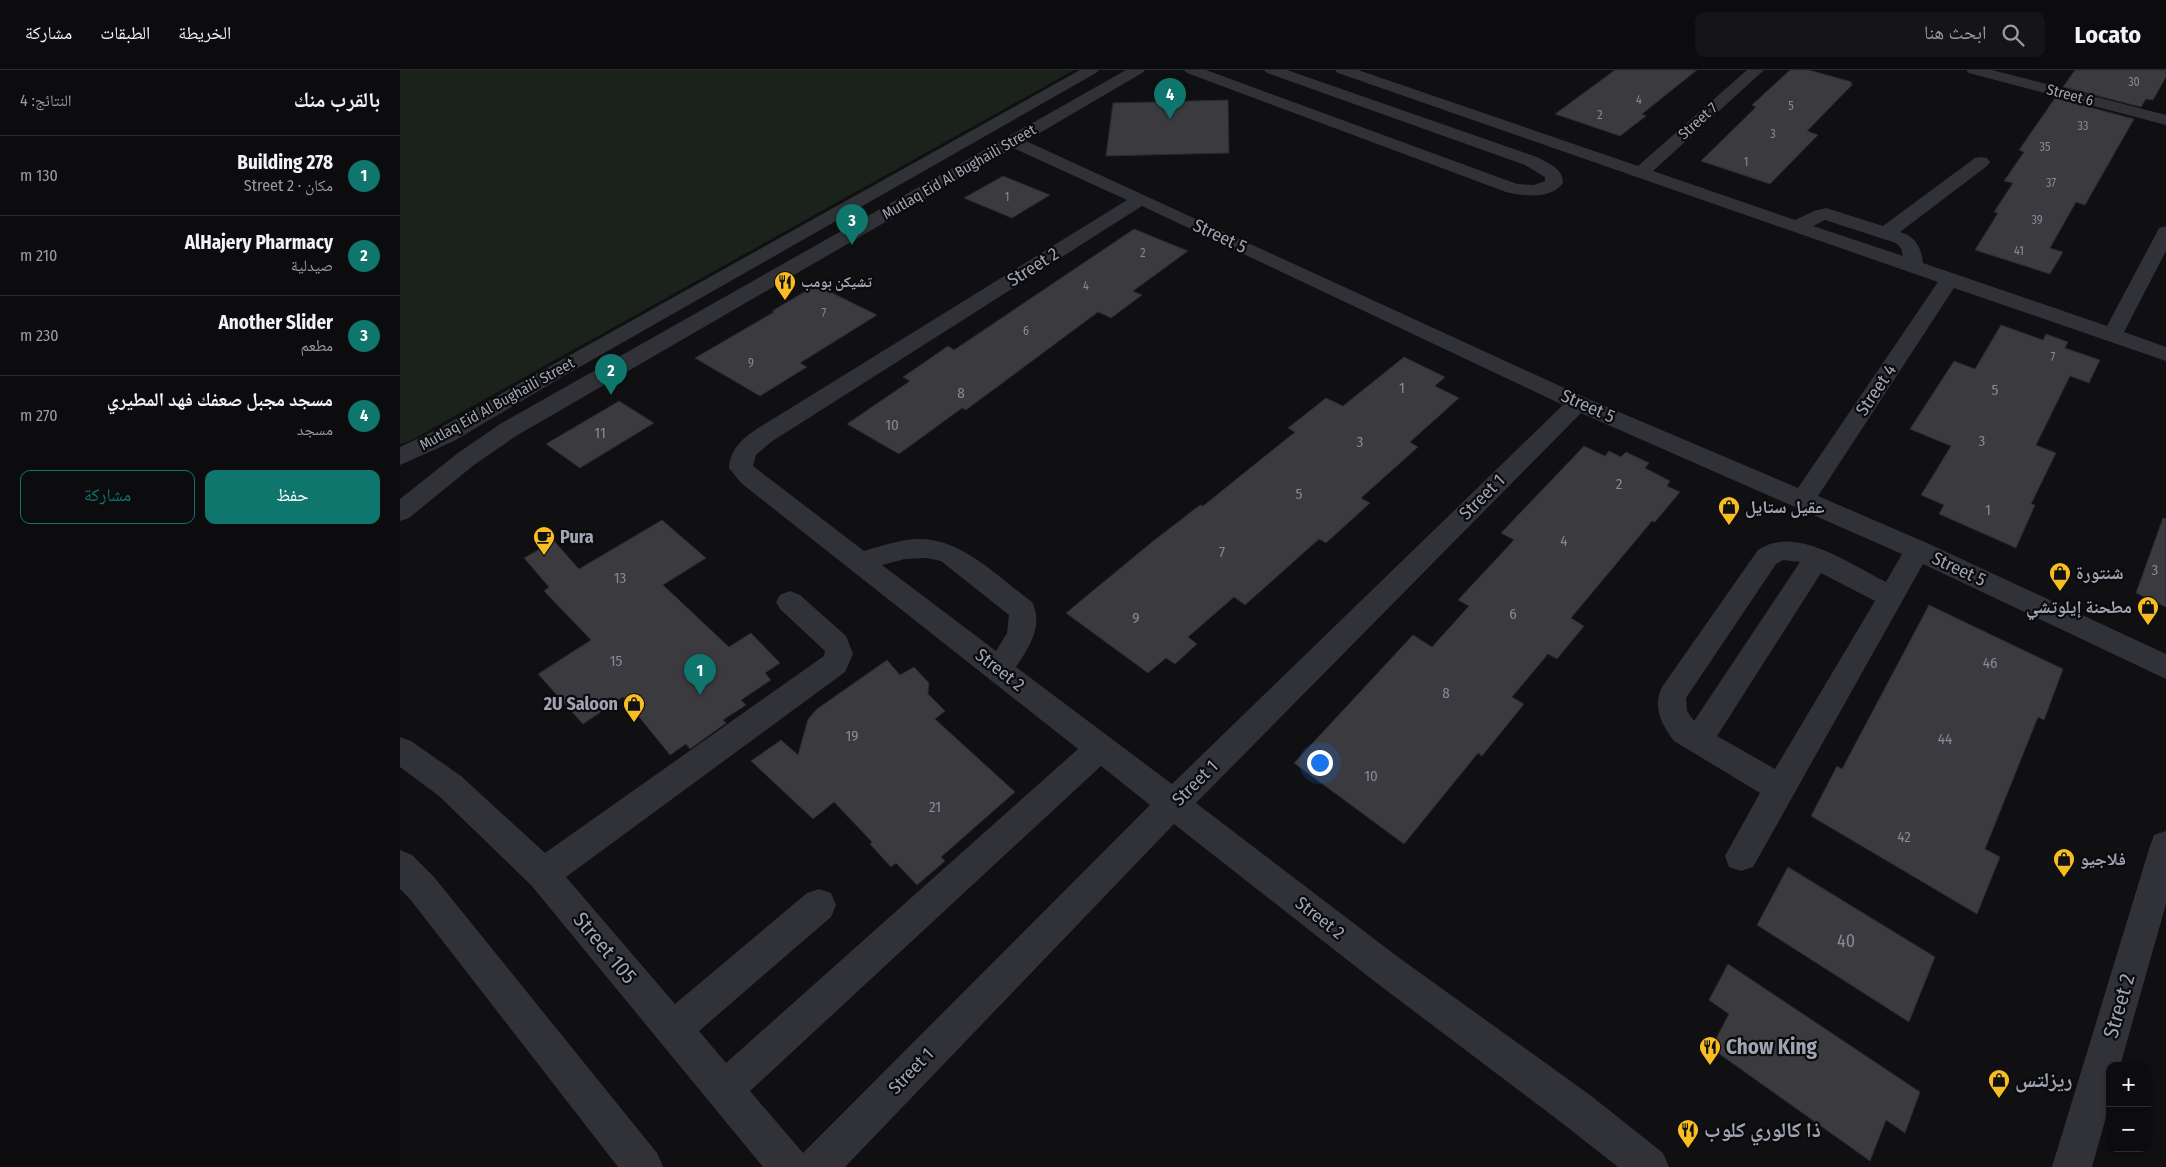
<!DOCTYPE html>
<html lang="ar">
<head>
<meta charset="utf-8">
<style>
	body { margin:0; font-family:"Fira Sans Condensed","Noto Naskh Arabic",sans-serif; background:#151517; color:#f1f3f6; direction:rtl }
	.controls { position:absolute; right:15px; bottom:15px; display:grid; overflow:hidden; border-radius:10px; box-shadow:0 1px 4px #0004 }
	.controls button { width:45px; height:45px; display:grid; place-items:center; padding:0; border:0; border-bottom:1px solid #2c2c2e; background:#0c0c0e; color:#f1f3f6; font:25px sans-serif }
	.you { position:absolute; left:919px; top:692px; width:18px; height:18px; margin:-12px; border:4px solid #fff; border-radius:50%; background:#1a73e8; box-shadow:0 0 0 8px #1a73e833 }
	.badge { display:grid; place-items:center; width:32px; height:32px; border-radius:50%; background:#0f766e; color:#fff; font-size:16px; font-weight:700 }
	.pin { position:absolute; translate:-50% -41px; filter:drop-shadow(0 1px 2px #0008) }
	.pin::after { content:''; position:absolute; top:26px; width:18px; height:15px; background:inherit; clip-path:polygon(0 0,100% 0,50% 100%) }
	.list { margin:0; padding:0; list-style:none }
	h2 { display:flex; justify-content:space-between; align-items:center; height:65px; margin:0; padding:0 20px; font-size:21px }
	h2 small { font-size:16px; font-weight:400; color:#9a9b9e }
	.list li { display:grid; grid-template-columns:32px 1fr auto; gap:15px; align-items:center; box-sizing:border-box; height:80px; padding:0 20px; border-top:1px solid #2c2c2e }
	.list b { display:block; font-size:19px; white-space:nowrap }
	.list p { margin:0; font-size:16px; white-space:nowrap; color:#9a9b9e }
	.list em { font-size:16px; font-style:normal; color:#9a9b9e }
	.actions { display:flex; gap:10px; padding:15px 20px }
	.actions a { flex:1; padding:11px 0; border:1px solid #0f766e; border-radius:10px; text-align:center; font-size:18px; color:#0f766e }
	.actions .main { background:#0f766e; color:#fff }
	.icon { flex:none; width:28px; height:28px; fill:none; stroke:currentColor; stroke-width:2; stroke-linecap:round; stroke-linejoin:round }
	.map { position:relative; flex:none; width:1766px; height:1097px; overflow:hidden; direction:ltr }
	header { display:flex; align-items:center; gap:30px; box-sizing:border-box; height:70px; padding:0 25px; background:#0c0c0e; border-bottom:1px solid #2c2c2e }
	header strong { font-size:24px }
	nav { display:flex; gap:28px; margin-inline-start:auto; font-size:18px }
	.search { width:350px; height:45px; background:#151517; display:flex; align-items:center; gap:12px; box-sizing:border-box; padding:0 18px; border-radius:10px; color:#9a9b9e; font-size:19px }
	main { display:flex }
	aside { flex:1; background:#0c0c0e }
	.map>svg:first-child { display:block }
	.green { fill:#1b221c }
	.building { fill:#3a3a3f; stroke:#2a2a2e }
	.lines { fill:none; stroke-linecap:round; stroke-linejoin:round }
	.minor { fill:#313237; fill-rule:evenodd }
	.labels { text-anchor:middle; stroke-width:4.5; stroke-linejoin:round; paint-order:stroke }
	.far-number-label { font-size:12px; fill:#878a96 }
	.far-street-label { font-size:15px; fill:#a1a5b3; stroke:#0b0b0d }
	.far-poi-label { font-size:15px; font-weight:bold; fill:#a1a5b3; stroke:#0b0b0d; text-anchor:start }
	.number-label { font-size:15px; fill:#878a96 }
	.street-label { font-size:18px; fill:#a1a5b3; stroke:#0b0b0d }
	.poi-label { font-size:18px; font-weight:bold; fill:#a1a5b3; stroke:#0b0b0d; text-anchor:start }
	.near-number-label { font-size:18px; fill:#878a96 }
	.near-street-label { font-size:21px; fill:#a1a5b3; stroke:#0b0b0d }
	.near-poi-label { font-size:21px; font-weight:bold; fill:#a1a5b3; stroke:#0b0b0d; text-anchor:start }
</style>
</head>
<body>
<header>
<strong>Locato</strong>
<div class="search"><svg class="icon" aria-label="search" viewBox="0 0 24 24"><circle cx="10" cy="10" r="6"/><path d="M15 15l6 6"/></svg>ابحث هنا</div>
<nav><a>الخريطة</a><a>الطبقات</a><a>مشاركة</a></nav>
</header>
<main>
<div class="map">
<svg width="1766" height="1097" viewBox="0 0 1766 1097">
	<rect width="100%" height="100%" fill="#101012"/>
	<path class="green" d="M 0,0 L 674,0 L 8,372 L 0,374 Z"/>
	<path class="building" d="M 1215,0 L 1297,0 L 1242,44 L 1246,46 L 1220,66 L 1155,44 Z
		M 1390,0 L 1409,0 L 1452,12 L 1450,14 L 1453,14 L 1407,61 L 1418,65 L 1370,114 L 1301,91 L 1356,37 L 1352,35 Z
		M 1675,0 L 1766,0 L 1766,7 L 1753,30 L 1746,29 L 1741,37 L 1663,17 Z
		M 1655,28 L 1734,49 L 1685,135 L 1676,132 L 1650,178 L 1663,182 L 1650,204 L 1575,180 L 1598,143 L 1594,142 L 1613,113 L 1604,111 L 1624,82 L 1619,80 Z
		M 828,30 L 829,83 L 706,86 L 713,33 Z
		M 603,106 L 650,125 L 612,148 L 564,128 Z
		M 734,159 L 788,181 L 733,221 L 742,225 L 711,248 L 698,242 L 566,340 L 562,338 L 499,384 L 447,354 L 510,311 L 503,307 L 548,276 L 554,280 Z
		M 416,215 L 477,245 L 400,293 L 407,297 L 360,326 L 295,288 L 374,242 L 372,241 Z
		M 1601,255 L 1643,270 L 1646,264 L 1668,272 L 1665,278 L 1700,290 L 1689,313 L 1670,306 L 1636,375 L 1656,383 L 1631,434 L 1635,435 L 1616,478 L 1539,444 L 1544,435 L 1521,425 L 1551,376 L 1510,359 L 1554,291 L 1575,299 Z
		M 1004,287 L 1045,307 L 1035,316 L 1059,328 L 1010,372 L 1018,377 L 961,428 L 970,433 L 926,473 L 919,469 L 845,535 L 834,527 L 788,567 L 797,574 L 775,594 L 766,588 L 748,603 L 666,543 L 752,472 L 800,435 L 803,436 L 895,362 L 888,358 L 926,328 L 943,336 Z
		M 219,331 L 254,353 L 180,398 L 146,374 Z
		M 1184,376 L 1205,386 L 1209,381 L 1221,387 L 1226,382 L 1249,393 L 1245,398 L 1270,411 L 1267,416 L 1280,422 L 1255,452 L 1252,451 L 1171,548 L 1184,556 L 1157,589 L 1148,584 L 1112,627 L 1124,634 L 1082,686 L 1078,683 L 1004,774 L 894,693 L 1013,565 L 1032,577 L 1069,536 L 1058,530 L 1114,470 L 1101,463 Z
		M 1763,448 L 1766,449 L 1766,537 L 1736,523 Z
		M 262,450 L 306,488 L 263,515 L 329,577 L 351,563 L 380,593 L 365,603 L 371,610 L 341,630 L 346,635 L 323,650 L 326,653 L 290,679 L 286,674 L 270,685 L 223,627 L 183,654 L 138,604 L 191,570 L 144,521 L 149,517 L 124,488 L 154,471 L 179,499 Z
		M 1529,535 L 1663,599 L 1644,650 L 1638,647 L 1585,779 L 1600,787 L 1577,844 L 1411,746 L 1437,696 L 1442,699 Z
		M 487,590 L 500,605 L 514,597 L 529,613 L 528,624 L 545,641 L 535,649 L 615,722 L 541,787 L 545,791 L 517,815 L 496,793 L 491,797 L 470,774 L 472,772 L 434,732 L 413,749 L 351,691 L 381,670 L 398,685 L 408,649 L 417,639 Z
		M 1388,797 L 1535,887 L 1509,952 L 1357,855 Z
		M 1328,894 L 1520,1022 L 1505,1063 L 1486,1050 L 1470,1091 L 1311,978 L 1329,944 L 1309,930 Z"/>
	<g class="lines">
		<path class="minor" d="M 680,0 L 699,0 L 696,3 L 162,307 L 54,371 L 0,395 L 0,377 L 38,359 Z
			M 726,0 L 745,0 L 742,3 L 626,71 L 1186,328 L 1398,418 L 1538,212 L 938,3 L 935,0 L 958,0 L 1238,96 L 1347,0 L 1364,0 L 1253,101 L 1395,150 L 1414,141 L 1426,138 L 1483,156 L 1575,88 L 1581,87 L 1587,88 L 1590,92 L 1587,96 L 1500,162 C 1516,167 1521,177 1523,193 L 1707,256 L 1757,162 L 1759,158 L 1766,156 L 1766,181 L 1724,262 L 1766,277 L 1766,291 L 1554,218 L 1418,426 L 1527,473 L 1766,584 L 1766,609 L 1523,494 L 1353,797 L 1341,801 L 1329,797 L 1325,786 L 1360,723 L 1274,671 C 1262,655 1252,637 1262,617 L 1358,480 C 1395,454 1451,495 1486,512 L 1502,484 L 1181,343 L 796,733 L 998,887 L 1190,1025 L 1263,1083 L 1269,1097 L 1218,1097 L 1162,1053 L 974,911 L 774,754 L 445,1097 L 363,1097 L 131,815 L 39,726 L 0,697 L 0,667 L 11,671 L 61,706 L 145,783 L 424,586 L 425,581 L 380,539 L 376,532 L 380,525 L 390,521 L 400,525 L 446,566 L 453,584 L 445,602 L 166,807 L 275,934 L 407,823 L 419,819 L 431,823 L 436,835 L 431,847 L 299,961 L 326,993 L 678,679 L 341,413 L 329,398 C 330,380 341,370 355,360 L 727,130 L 613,78 L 116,366 L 74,395 L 9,448 L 0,451 L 0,429 L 58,383 L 100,354 ZM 742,136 L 1163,335 L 772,714 L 616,597 C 629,577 644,556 632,532 C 598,507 561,467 516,469 C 499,470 481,476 464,481 L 353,396 L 356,385 L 371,372 ZM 1425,150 L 1496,173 L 1501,178 L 1503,186 L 1413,156 ZM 527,488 L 541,491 L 609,545 L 607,563 L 596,581 L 482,495 L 505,489 ZM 1383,490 L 1400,492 L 1294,651 L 1287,641 L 1286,628 L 1376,494 ZM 1421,503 L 1475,531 L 1375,699 L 1317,666 ZM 701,696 L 750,735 L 403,1083 L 350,1021 Z
			M 784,0 L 806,0 L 1117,114 L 1134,115 L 1145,111 L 1145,107 L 1125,95 L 867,3 L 864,0 L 887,0 L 1137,87 C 1149,94 1163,98 1163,113 C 1151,130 1123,126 1106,122 L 787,3 Z
			M 1566,0 L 1592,0 L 1766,45 L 1766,55 L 1569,3 Z
			M 1766,761 L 1766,834 L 1720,996 L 1710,996 L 1710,1033 L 1692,1097 L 1652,1097 L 1750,776 L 1754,765 Z
			M 0,780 L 12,785 L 34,807 L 257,1083 L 263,1097 L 218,1097 L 10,829 L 0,819 Z"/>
	</g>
	<defs>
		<g id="restaurant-pin" transform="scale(1.125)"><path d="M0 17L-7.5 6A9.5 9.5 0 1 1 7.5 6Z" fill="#f7bd23" stroke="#0b0b0d"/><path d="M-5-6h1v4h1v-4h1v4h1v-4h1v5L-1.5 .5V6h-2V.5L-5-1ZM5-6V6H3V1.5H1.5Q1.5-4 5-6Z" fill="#111"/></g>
		<g id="shop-pin" transform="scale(1.125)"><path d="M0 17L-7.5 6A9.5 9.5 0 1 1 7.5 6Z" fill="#f7bd23" stroke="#0b0b0d"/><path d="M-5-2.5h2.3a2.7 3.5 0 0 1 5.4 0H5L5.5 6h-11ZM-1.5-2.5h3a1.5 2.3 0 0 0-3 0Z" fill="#111"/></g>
		<g id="cafe-pin" transform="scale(1.125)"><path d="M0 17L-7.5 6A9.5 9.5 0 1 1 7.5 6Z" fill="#f7bd23" stroke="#0b0b0d"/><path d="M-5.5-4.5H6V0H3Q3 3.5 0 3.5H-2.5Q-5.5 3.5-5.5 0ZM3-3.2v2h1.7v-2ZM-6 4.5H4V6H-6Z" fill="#111"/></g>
	</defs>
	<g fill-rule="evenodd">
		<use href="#restaurant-pin" x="385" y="212"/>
		<use href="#shop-pin" x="1329" y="437"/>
		<use href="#cafe-pin" x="144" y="467"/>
		<use href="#shop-pin" x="1660" y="503"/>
		<use href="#shop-pin" x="1748" y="537"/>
		<use href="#shop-pin" x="234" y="634"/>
		<use href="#shop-pin" x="1664" y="789"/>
		<use href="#restaurant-pin" x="1310" y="977"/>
		<use href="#shop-pin" x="1599" y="1010"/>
		<use href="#restaurant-pin" x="1288" y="1060"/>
	</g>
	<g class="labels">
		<g class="far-number-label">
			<text x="1734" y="16">30</text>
			<text x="1239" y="34">4</text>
			<text x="1391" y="40">5</text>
			<text x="1200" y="49">2</text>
			<text x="1683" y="60">33</text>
			<text x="1373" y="68">3</text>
			<text x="1645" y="81">35</text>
			<text x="1346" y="96">1</text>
			<text x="1651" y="117">37</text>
			<text x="607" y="131">1</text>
			<text x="1637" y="154">39</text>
			<text x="1619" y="185">41</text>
			<text x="743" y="187">2</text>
			<text x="686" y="220">4</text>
			<text x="424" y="247">7</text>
			<text x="626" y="265">6</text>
			<text x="1653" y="291">7</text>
			<text x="351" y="297">9</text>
		</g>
		<g class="far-street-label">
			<text transform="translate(1670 25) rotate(15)" y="5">Street 6</text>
			<text transform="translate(1298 51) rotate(-42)" y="5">Street 7</text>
			<text transform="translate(559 102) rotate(-30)" y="5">Mutlaq Eid Al Bughaili Street</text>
			<text transform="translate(97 334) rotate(-29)" y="5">Mutlaq Eid Al Bughaili Street</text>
		</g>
		<g class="far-poi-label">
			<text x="401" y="217">تشيكن بومب</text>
		</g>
		<g class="number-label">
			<text x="1002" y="323">1</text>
			<text x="1595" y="325">5</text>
			<text x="561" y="328">8</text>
			<text x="492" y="360">10</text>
			<text x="200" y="368">11</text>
			<text x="1582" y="376">3</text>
			<text x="960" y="377">3</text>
			<text x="1219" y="419">2</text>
			<text x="899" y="429">5</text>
			<text x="1588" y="445">1</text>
			<text x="1164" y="476">4</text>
			<text x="822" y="487">7</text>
			<text x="1755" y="505">3</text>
			<text x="220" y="513">13</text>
			<text x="1113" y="549">6</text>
			<text x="736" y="553">9</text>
			<text x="216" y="596">15</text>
			<text x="1590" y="598">46</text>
			<text x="1046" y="628">8</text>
			<text x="452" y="671">19</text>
			<text x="1545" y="674">44</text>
			<text x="971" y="711">10</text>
			<text x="535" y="742">21</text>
			<text x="1504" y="772">42</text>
		</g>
		<g class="street-label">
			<text transform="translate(820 166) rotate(25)" y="6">Street 5</text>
			<text transform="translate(633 197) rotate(-32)" y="6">Street 2</text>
			<text transform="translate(1476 320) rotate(-56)" y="6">Street 4</text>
			<text transform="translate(1188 336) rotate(24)" y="6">Street 5</text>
			<text transform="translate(1082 427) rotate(-45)" y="6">Street 1</text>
			<text transform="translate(1559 499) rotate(25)" y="6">Street 5</text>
			<text transform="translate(600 600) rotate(38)" y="6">Street 2</text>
			<text transform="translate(795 713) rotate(-45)" y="6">Street 1</text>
			<text transform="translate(920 848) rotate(38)" y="6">Street 2</text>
			<text transform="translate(511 1001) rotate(-46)" y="6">Street 1</text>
		</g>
		<g class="poi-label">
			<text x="1345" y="443">عقيل ستايل</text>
			<text x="160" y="473">Pura</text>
			<text x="1676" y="509">شنتورة</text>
			<text x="1732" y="543" text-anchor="end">مطحنة إيلوتشي</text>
			<text x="218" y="640" text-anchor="end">2U Saloon</text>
			<text x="1680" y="795">فلاجيو</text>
		</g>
		<g class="near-number-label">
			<text x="1446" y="877">40</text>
		</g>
		<g class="near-street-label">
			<text transform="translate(205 878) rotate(50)" y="7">Street 105</text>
			<text transform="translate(1719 936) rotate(-74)" y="7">Street 2</text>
		</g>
		<g class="near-poi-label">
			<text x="1326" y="984">Chow King</text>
			<text x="1615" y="1017">ريزلتس</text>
			<text x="1304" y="1067">ذا كالوري كلوب</text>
		</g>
	</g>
</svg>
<div class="controls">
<button>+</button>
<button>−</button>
</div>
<div class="you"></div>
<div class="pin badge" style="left:300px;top:625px">1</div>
<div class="pin badge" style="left:211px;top:325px">2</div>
<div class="pin badge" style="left:452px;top:175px">3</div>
<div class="pin badge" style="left:770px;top:49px">4</div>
</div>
<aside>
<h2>بالقرب منك<small>النتائج: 4</small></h2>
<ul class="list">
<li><span class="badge">1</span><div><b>Building 278</b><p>مكان · Street 2</p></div><em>130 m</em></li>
<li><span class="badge">2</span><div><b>AlHajery Pharmacy</b><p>صيدلية</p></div><em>210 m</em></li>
<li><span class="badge">3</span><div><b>Another Slider</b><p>مطعم</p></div><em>230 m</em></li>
<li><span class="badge">4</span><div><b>مسجد مجبل صعفك فهد المطيري</b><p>مسجد</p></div><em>270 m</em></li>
</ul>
<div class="actions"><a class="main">حفظ</a><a>مشاركة</a></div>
</aside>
</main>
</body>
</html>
